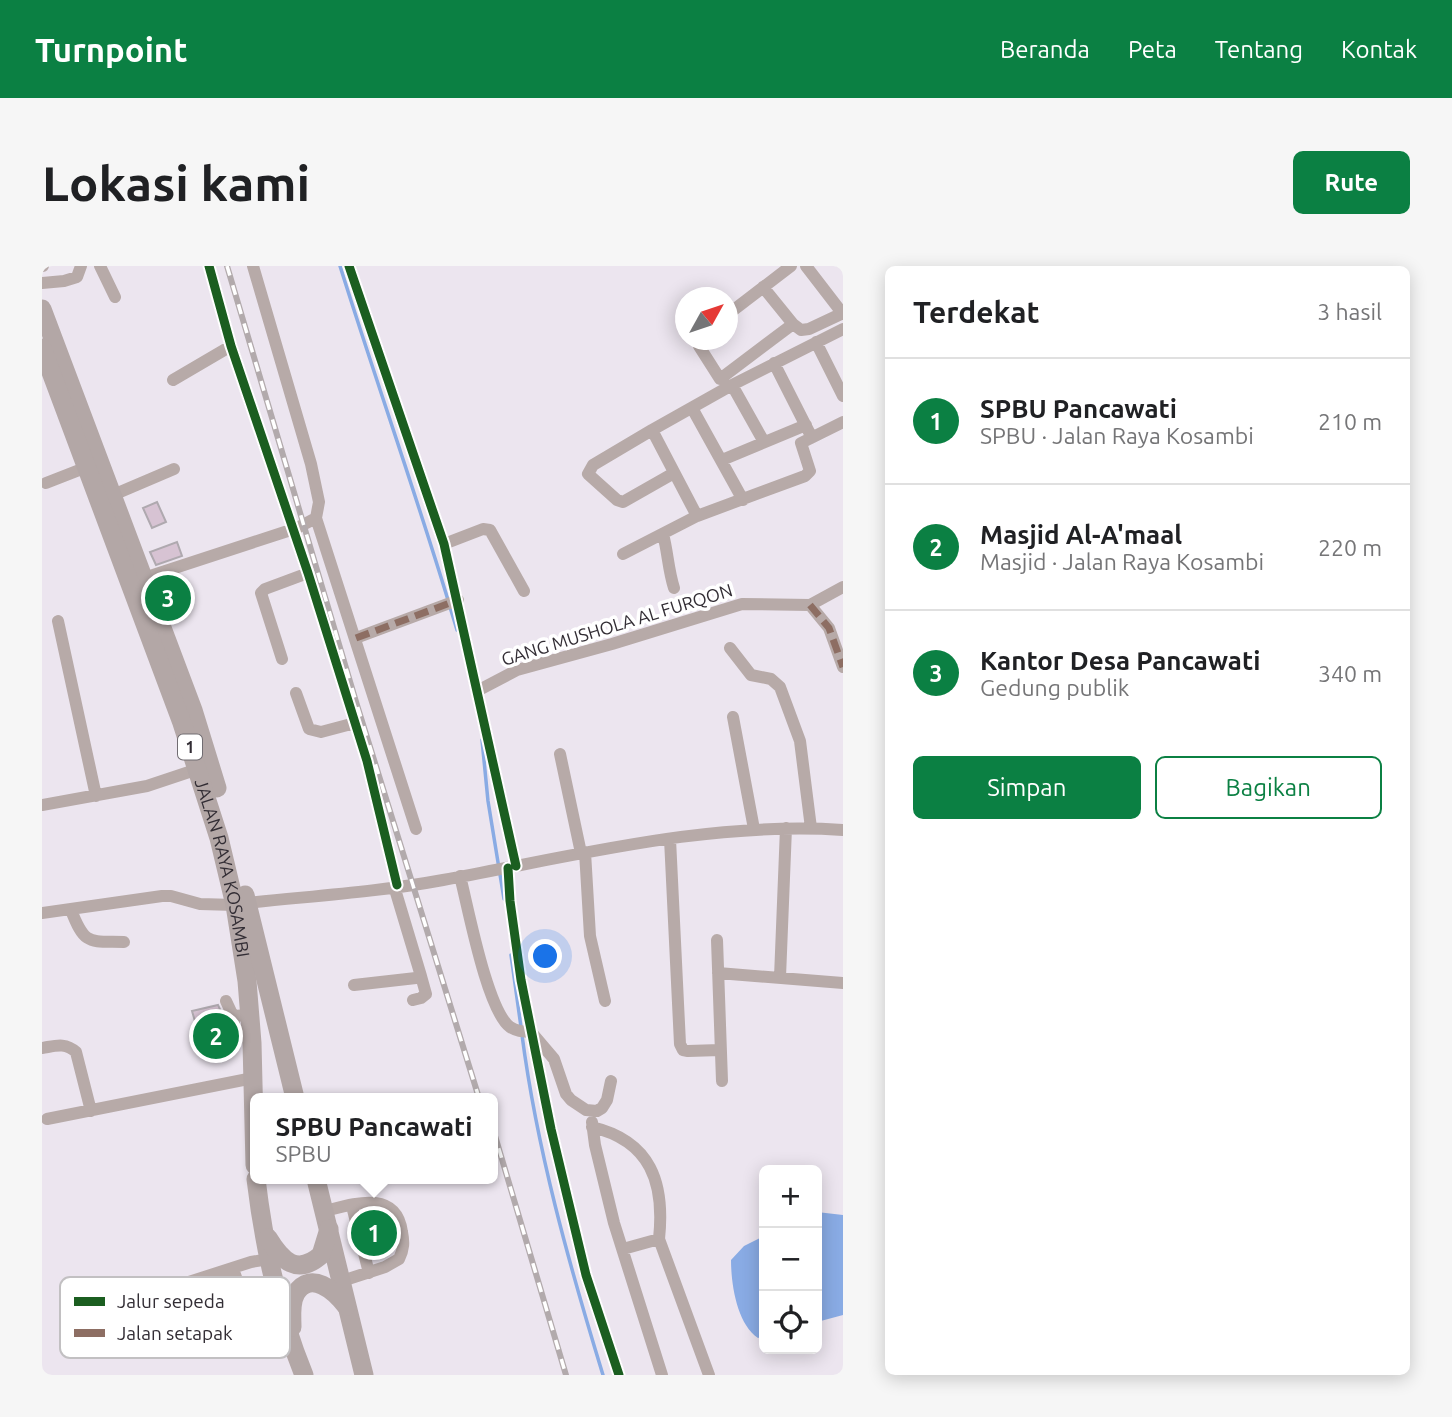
<!DOCTYPE html>
<html lang="id">
<head>
<meta charset="utf-8">
<style>
	body { margin:0; font-family:Ubuntu,sans-serif; background:#f6f6f6; color:#202124 }
	.controls { position:absolute; right:21px; bottom:21px; display:grid; overflow:hidden; border-radius:10px; box-shadow:0 4px 18px #0003 }
	.controls button { width:63px; height:63px; display:grid; place-items:center; padding:0; border:0; border-bottom:2px solid #e0e0e0; background:#fff; color:#202124; font:35px sans-serif }
	.compass { position:absolute; left:633px; top:21px; width:63px; height:63px; border-radius:50%; background:#fff; box-shadow:0 4px 18px #0003; rotate:50deg }
	.you { position:absolute; left:504px; top:691px; width:24px; height:24px; margin:-18px; border:5px solid #fff; border-radius:50%; background:#1a73e8; box-shadow:0 0 0 10px #1a73e833 }
	.badge { display:grid; place-items:center; width:46px; height:46px; border-radius:50%; background:#0b8043; color:#fff; font-size:23px; font-weight:700 }
	.pin { position:absolute; translate:-50% -50%; border:4px solid #fff; box-shadow:0 2px 7px #0006 }
	.popup { position:absolute; left:208px; top:827px; width:248px; height:91px; box-sizing:border-box; display:grid; place-content:center; border-radius:10px; background:#fff; filter:drop-shadow(0 2px 5px #0005); font-size:23px; white-space:nowrap; color:#757577 }
	.popup b { font-size:26px; color:#202124 }
	.popup::after { content:''; position:absolute; left:50%; top:100%; margin-left:-14px; border:14px solid transparent; border-top-color:#fff }
	.list { margin:0; padding:0; list-style:none }
	h2 { display:flex; justify-content:space-between; align-items:center; height:91px; margin:0; padding:0 28px; font-size:30px }
	h2 small { font-size:23px; font-weight:400; color:#757577 }
	.list li { display:grid; grid-template-columns:46px 1fr auto; gap:21px; align-items:center; box-sizing:border-box; height:126px; padding:0 28px; border-top:2px solid #e0e0e0 }
	.list b { display:block; font-size:26px; white-space:nowrap }
	.list p { margin:0; font-size:23px; white-space:nowrap; color:#757577 }
	.list em { font-size:23px; font-style:normal; color:#757577 }
	.actions { display:flex; gap:14px; padding:21px 28px }
	.actions a { flex:1; padding:16px 0; border:2px solid #0b8043; border-radius:10px; text-align:center; font-size:24px; color:#0b8043 }
	.actions .main { background:#0b8043; color:#fff }
	.icon { flex:none; width:38px; height:38px; fill:none; stroke:currentColor; stroke-width:2; stroke-linecap:round; stroke-linejoin:round }
	.map { position:relative; flex:none; width:801px; height:1109px; overflow:hidden; border-radius:10px }
	header { display:flex; align-items:center; gap:42px; box-sizing:border-box; height:98px; padding:0 35px; background:#0b8043; color:#fff }
	header strong { font-size:33px }
	nav { display:flex; gap:38px; margin-inline-start:auto; font-size:24px }
	.intro { display:flex; align-items:center; justify-content:space-between; box-sizing:border-box; height:168px; padding:0 42px }
	h1 { margin:0; font-size:49px }
	.button { padding:18px 32px; border-radius:10px; background:#0b8043; color:#fff; font-size:24px; font-weight:700 }
	main { display:flex; gap:42px; padding:0 42px }
	aside { flex:1; background:#fff; border-radius:10px; box-shadow:0 4px 18px #0003 }
	.map>svg:first-child { display:block }
	.water { fill:#89abe4 }
	.lines { fill:none; stroke-linecap:round; stroke-linejoin:round }
	.stream { stroke:#89abe4; stroke-width:3.5 }
	.building { fill:#d7c3d3; stroke:#afa9af; stroke-width:2 }
	.minor { stroke:#b7aaa8; stroke-width:12 }
	.highway { stroke:#b3a7a6; stroke-width:19 }
	.rail-casing { stroke:#b2aaac; stroke-width:6 }
	.rail { stroke:#fff; stroke-width:3.5; stroke-dasharray:10; stroke-linecap:butt }
	.quiet { stroke:#8d6e63; stroke-width:7; stroke-dasharray:14 7; stroke-linecap:butt }
	.cycleway-casing { stroke:#fff; stroke-width:13 }
	.cycleway { stroke:#1b5e20; stroke-width:9 }
	.labels { text-anchor:middle; stroke-width:7; stroke-linejoin:round; paint-order:stroke }
	.shield { fill:#fff; stroke:#706c71; stroke-width:2 }
	.shield-label { font-size:16px; font-weight:bold; fill:#322d34 }
	.street-label { font-size:18px; fill:#322d34; stroke:#fff }
	.key { fill:#fff; stroke:#c2c0c2; stroke-width:2 }
	.key-label { font-size:19px; fill:#322d34 }
</style>
</head>
<body>
<header>
<strong>Turnpoint</strong>
<nav><a>Beranda</a><a>Peta</a><a>Tentang</a><a>Kontak</a></nav>
</header>
<div class="intro"><h1>Lokasi kami</h1><a class="button">Rute</a></div>
<main>
<div class="map">
<svg width="801" height="1109" viewBox="0 0 801 1109">
	<rect width="100%" height="100%" fill="#ece5ef"/>
	<path class="water" d="M 775,946 L 801,949 L 801,1049 L 775,1056 Z
		M 722,970 L 722,1070 L 716,1072 C 695,1058 689,1018 689,994 L 702,980 Z"/>
	<g class="lines">
		<path class="stream" d="M 298,0 C 333,112 372,222 406,334
			M 408,341 L 415,364
			M 440,474 L 446,535 L 462,633
			M 469,689 L 479,761
			M 480,769 C 495,884 527,998 561,1109"/>
	</g>
	<path class="building" d="M 115,236 L 124,256 L 110,262 L 101,242 Z
		M 135,276 L 140,290 L 114,299 L 108,286 Z
		M 176,739 L 182,752 L 184,767 L 159,776 L 150,745 Z"/>
	<g class="lines">
		<path class="minor" d="M 0,0 L 1,0
			M 58,0 L 73,31
			M 167,0 L 189,80 L 266,307 L 325,495 L 355,619
			M 307,0 L 402,278 L 474,600
			M 764,0 L 801,48
			M 0,17 L 22,15 L 35,11 L 39,0
			M 721,21 L 751,58 L 759,64 L 767,63 L 801,47
			M 685,49 L 749,0
			M 657,74 L 657,80 L 678,113 L 751,58
			M 774,76 L 801,130
			M 732,97 L 767,166
			M 131,114 L 189,80
			M 690,119 L 722,176
			M 650,142 L 701,234
			M 610,164 L 551,199 L 546,208 L 575,234 L 581,236 L 632,207
			M 680,194 L 764,159
			M 4,217 L 45,201
			M 71,229 L 132,203
			M 655,250 L 610,164 L 690,119 L 801,63
			M 274,252 L 374,563
			M 621,268 C 626,287 626,303 632,322
			M 402,278 L 441,263 L 448,264 L 482,325
			M 581,288 L 655,250 L 763,210 L 768,205 L 759,177 L 801,156
			M 102,312 L 255,262 L 274,252 L 277,236 L 269,198 L 211,0
			M 768,339 L 787,362 L 801,401
			M 16,355 L 54,530
			M 314,372 L 416,334
			M 688,382 L 709,409 L 729,413 L 738,421 L 758,475 L 769,562
			M 240,393 L 219,327 L 223,323 L 266,307
			M 437,424 L 475,404 L 570,378 L 700,338 L 768,339 L 801,321
			M 254,427 L 267,463 L 279,466 L 313,457
			M 691,451 L 712,563
			M 518,488 L 539,587
			M 0,539 L 105,520 L 156,503
			M 628,573 L 638,778 L 641,784 L 646,785 L 678,784
			M 543,586 L 548,670 L 563,735
			M 466,602 L 468,635 L 479,714 L 509,863 L 544,1009 L 577,1109
			M 418,610 C 426,641 445,744 468,761 C 474,765 482,766 489,766 L 512,793 L 524,828 L 529,834 L 544,844 L 555,845 L 560,842 L 565,834 L 569,815
			M 205,637 C 270,630 336,626 401,614 C 533,590 666,555 801,564
			M 29,644 C 43,680 47,675 82,676
			M 0,647 L 120,630 L 129,630 L 158,638 L 193,639
			M 675,674 L 680,815
			M 676,707 L 801,717
			M 738,711 L 744,562
			M 312,719 L 374,712 L 379,710 L 352,620
			M 371,734 L 379,732 L 384,728 L 379,710
			M 184,735 L 191,750
			M 0,782 C 13,780 23,776 34,786 L 49,845
			M 166,786 L 194,775 L 191,750 L 208,749
			M 5,853 L 211,812
			M 550,856 L 553,879 L 572,957 L 620,1109
			M 550,861 C 609,875 623,917 617,973 L 667,1109
			M 310,940 L 327,1007
			M 283,945 C 311,938 354,923 360,966 C 362,976 362,983 357,993 L 343,1001 L 300,1015
			M 581,983 L 617,973
			M 191,1003 L 206,1044
			M 97,1032 L 209,996 L 227,993"/>
		<g class="highway">
			<path d="M 0,43 L 151,444 L 175,522"/>
			<path id="s1" d="M 0,82 L 140,457 L 177,572 L 193,639 L 205,715 L 210,777 L 213,899"/>
			<path d="M 203,629 L 253,832"/>
			<path d="M 214,913 C 222,980 236,1046 262,1109"/>
			<path d="M 274,913 L 322,1109"/>
			<path d="M 226,972 C 240,995 255,1010 279,989 L 287,963"/>
			<path d="M 250,1061 C 250,1051 248,1037 254,1027 C 269,1004 293,1025 304,1040"/>
		</g>
		<g class="rail-casing">
			<path id="rail" d="M 185,0 L 315,439 L 437,832
				M 451,863 L 524,1109"/>
		</g>
		<use href="#rail" class="rail"/>
		<path class="quiet" d="M 768,339 L 787,362 L 801,401
			M 314,372 L 416,334"/>
		<g class="cycleway-casing">
			<path id="cycleway" d="M 167,0 L 189,80 L 266,307 L 325,495 L 355,619
				M 307,0 L 402,278 L 474,600
				M 466,602 L 468,635 L 479,714 L 509,863 L 544,1009 L 577,1109"/>
		</g>
		<use href="#cycleway" class="cycleway"/>
	</g>
	<g class="labels">
		<rect class="shield" x="136" y="468.5" width="24" height="25" rx="5"/>
		<g class="shield-label">
			<text x="148" y="487">1</text>
		</g>
		<g class="street-label">
			<text transform="translate(575 359) rotate(-17)" y="6">GANG MUSHOLA AL FURQON</text>
			<text dy="6" stroke="none"><textPath href="#s1" startOffset="551">JALAN RAYA KOSAMBI</textPath></text>
		</g>
	</g>
	<rect x="18" y="1011" width="230" height="81" rx="10" class="key"/>
	<rect x="32" y="1031" width="31" height="9" fill="#1b5e20"/>
	<rect x="32" y="1063" width="31" height="8" fill="#8d6e63"/>
	<g class="key-label">
		<text x="75" y="1042">Jalur sepeda</text>
		<text x="75" y="1074">Jalan setapak</text>
	</g>
</svg>
<div class="controls">
<button>+</button>
<button>−</button>
<button><svg class="icon" aria-label="locate" viewBox="0 0 24 24"><circle cx="12" cy="12" r="6"/><path d="M12 2v4M12 18v4M2 12h4M18 12h4"/></svg></button>
</div>
<svg class="compass" viewBox="-18 -18 36 36"><path d="M0-13l5 13h-10z" fill="#e53935"/><path d="M0 13l5-13h-10z" fill="#757577"/></svg>
<div class="you"></div>
<div class="pin badge" style="left:332px;top:967px">1</div>
<div class="popup"><b>SPBU Pancawati</b>SPBU</div>
<div class="pin badge" style="left:174px;top:770px">2</div>
<div class="pin badge" style="left:126px;top:332px">3</div>
</div>
<aside>
<h2>Terdekat<small>3 hasil</small></h2>
<ul class="list">
<li><span class="badge">1</span><div><b>SPBU Pancawati</b><p>SPBU · Jalan Raya Kosambi</p></div><em>210 m</em></li>
<li><span class="badge">2</span><div><b>Masjid Al-A'maal</b><p>Masjid · Jalan Raya Kosambi</p></div><em>220 m</em></li>
<li><span class="badge">3</span><div><b>Kantor Desa Pancawati</b><p>Gedung publik</p></div><em>340 m</em></li>
</ul>
<div class="actions"><a class="main">Simpan</a><a>Bagikan</a></div>
</aside>
</main>
</body>
</html>
